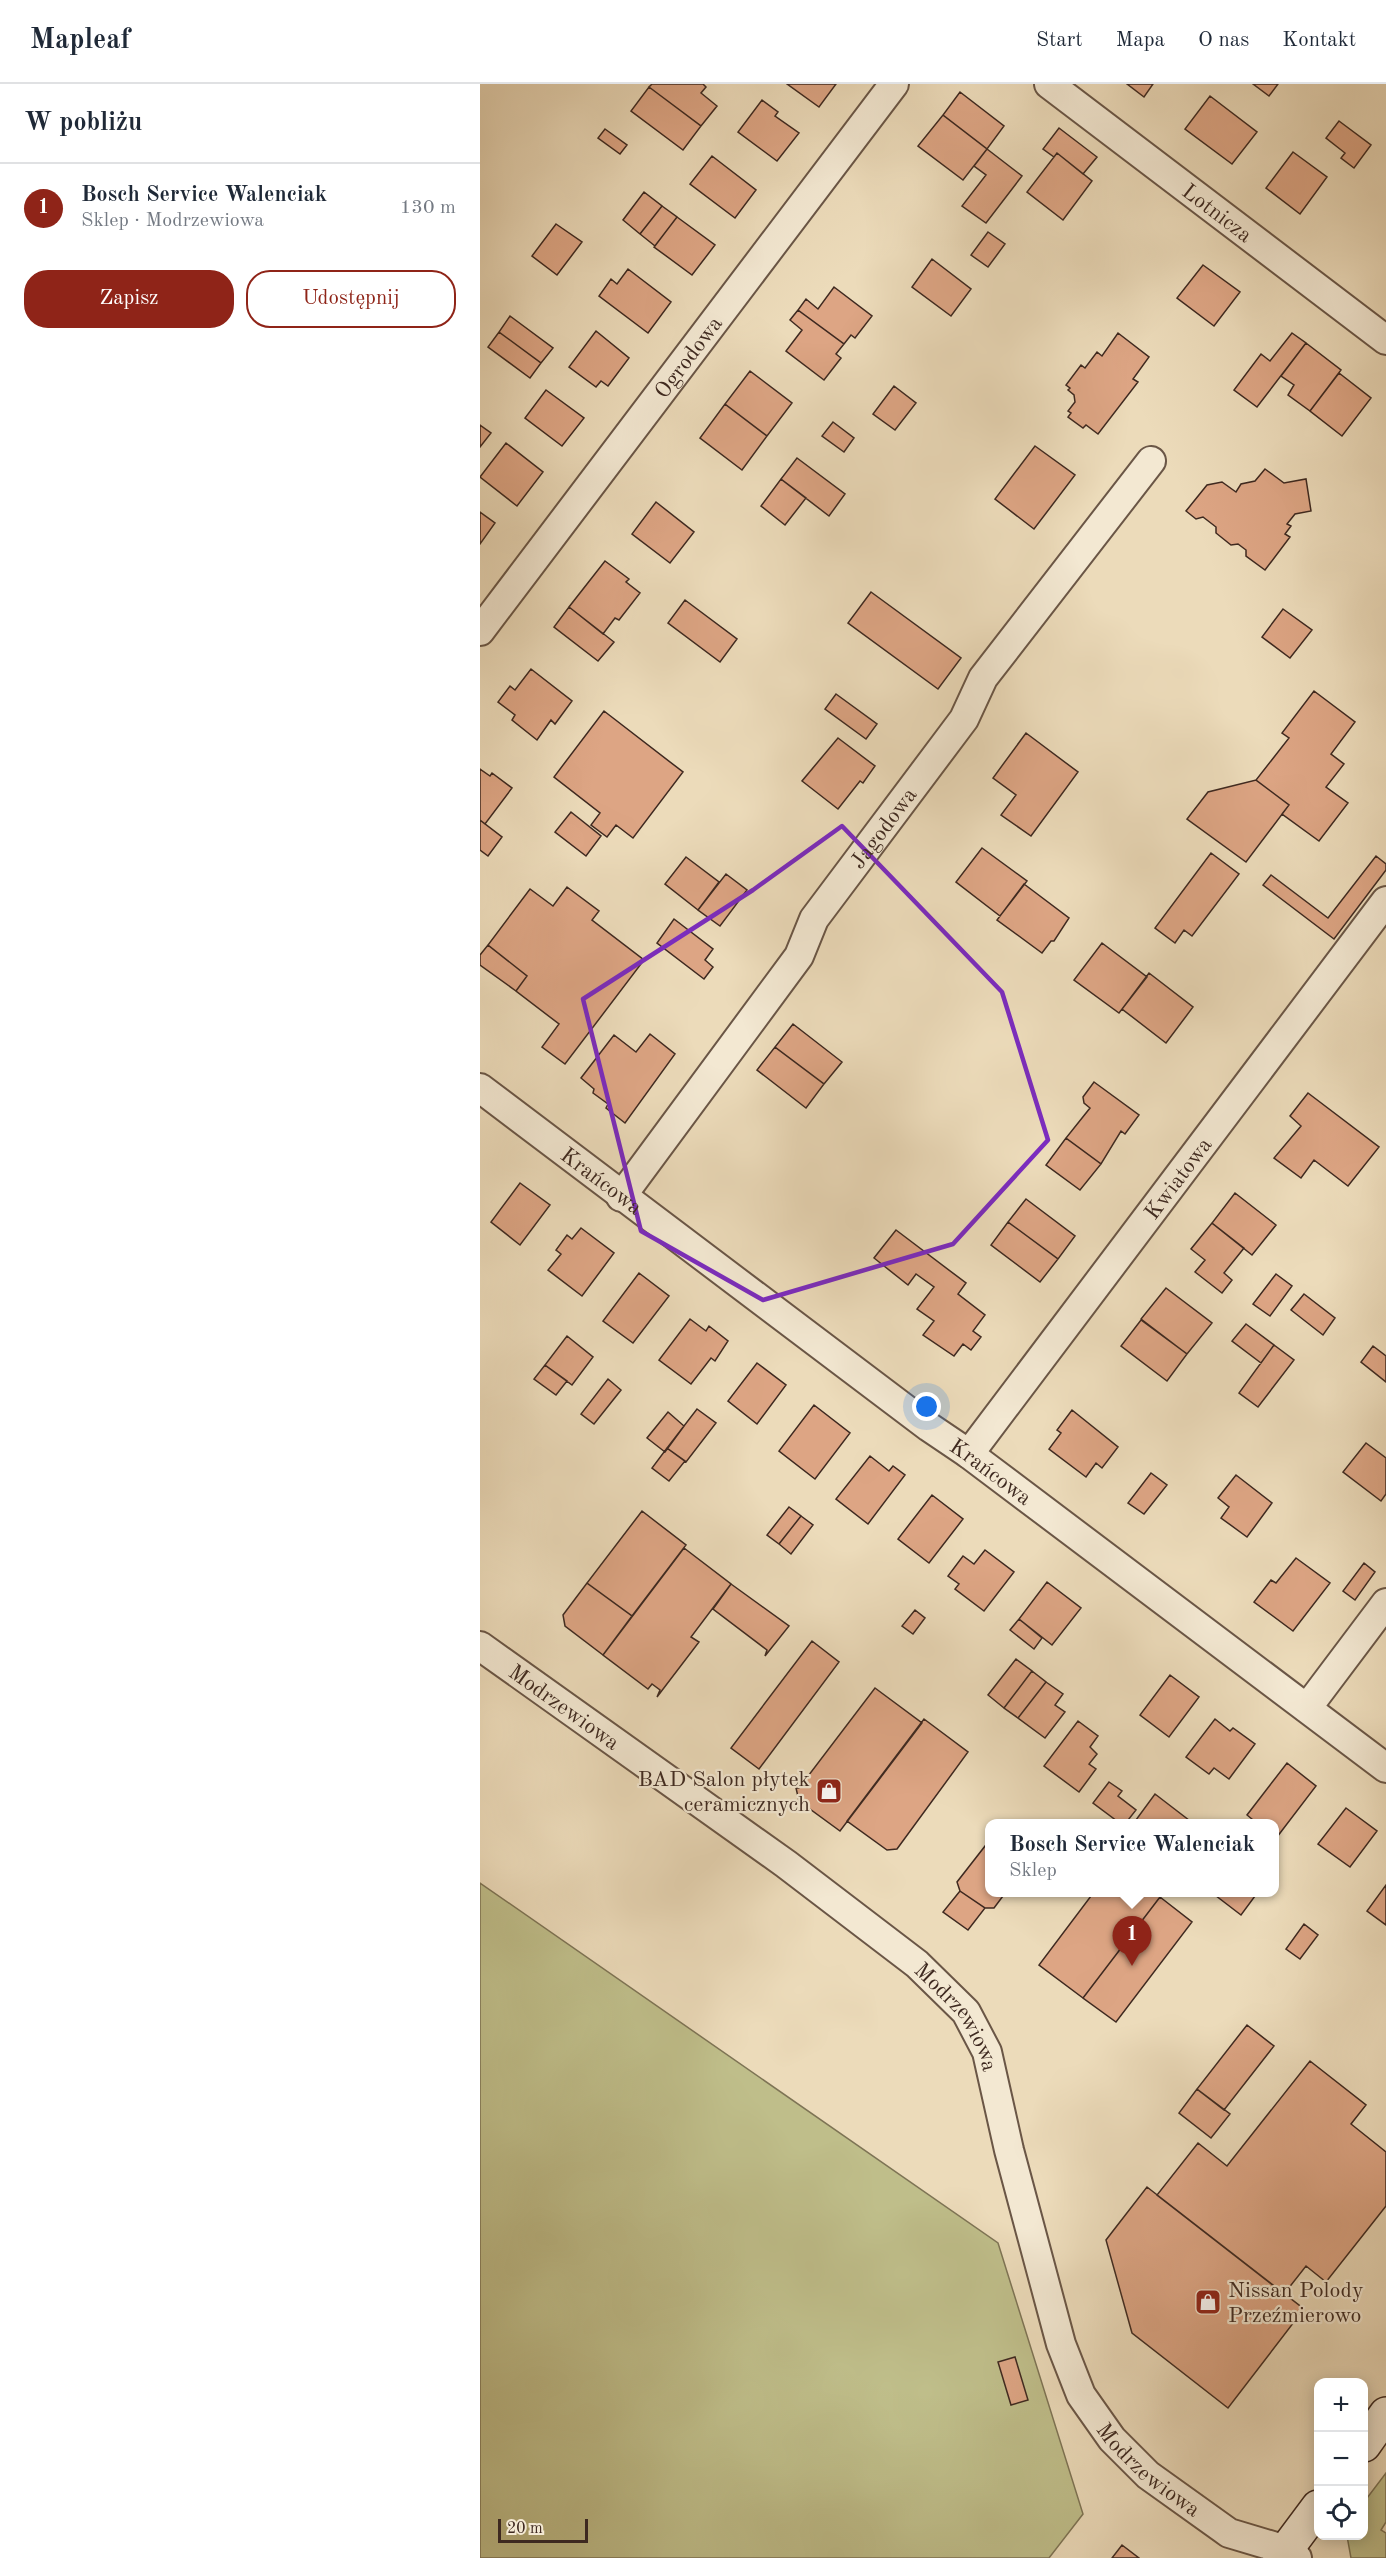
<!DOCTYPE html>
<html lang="pl">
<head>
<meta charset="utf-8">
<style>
	body { margin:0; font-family:"Old Standard TT",serif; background:#f6f6f7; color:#1f2937 }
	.controls { position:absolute; right:18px; bottom:18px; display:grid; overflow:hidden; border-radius:12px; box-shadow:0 3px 15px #0003 }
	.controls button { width:54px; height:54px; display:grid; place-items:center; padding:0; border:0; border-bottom:2px solid #e0e1e3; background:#fff; color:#1f2937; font:30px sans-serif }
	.scale { position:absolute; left:18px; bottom:15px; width:90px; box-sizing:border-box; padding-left:6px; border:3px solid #3e2920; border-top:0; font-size:16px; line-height:21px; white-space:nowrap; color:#3e2920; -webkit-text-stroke:4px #f3e8d2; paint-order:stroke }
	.you { position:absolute; left:447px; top:1323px; width:21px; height:21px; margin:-15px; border:4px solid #fff; border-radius:50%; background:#1a73e8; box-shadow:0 0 0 9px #1a73e833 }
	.badge { display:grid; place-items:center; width:39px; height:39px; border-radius:50%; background:#8f2418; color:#fff; font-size:20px; font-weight:700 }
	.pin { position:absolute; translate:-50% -50px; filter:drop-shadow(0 2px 3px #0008) }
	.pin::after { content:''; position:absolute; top:32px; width:21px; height:18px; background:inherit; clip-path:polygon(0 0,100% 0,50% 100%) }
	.popup { position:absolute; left:505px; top:1735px; width:294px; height:78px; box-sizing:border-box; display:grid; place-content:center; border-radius:12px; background:#fff; filter:drop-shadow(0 2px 4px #0005); font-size:20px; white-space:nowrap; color:#747a83 }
	.popup b { font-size:22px; color:#1f2937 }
	.popup::after { content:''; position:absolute; left:50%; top:100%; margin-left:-12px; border:12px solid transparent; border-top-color:#fff }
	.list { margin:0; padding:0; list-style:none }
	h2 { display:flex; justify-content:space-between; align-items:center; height:78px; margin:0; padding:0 24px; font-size:26px }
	h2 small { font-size:20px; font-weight:400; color:#747a83 }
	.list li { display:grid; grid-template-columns:39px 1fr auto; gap:18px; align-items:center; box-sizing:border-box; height:90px; padding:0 24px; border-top:2px solid #e0e1e3 }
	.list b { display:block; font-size:22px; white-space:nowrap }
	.list p { margin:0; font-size:20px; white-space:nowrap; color:#747a83 }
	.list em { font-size:20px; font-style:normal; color:#747a83 }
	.actions { display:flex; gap:12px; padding:18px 24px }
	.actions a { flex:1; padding:14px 0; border:2px solid #8f2418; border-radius:24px; text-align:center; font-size:21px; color:#8f2418 }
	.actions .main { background:#8f2418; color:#fff }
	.icon { flex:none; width:33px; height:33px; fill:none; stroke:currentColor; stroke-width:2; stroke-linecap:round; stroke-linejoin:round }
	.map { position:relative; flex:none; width:906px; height:2474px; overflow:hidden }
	header { display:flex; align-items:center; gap:36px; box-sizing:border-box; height:84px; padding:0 30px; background:#fff; border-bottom:2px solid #e0e1e3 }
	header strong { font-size:28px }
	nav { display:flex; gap:33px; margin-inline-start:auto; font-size:21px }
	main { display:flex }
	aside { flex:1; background:#fff }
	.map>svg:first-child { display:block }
	.green { fill:#bfbe8a; stroke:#7e7455; stroke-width:1.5 }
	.building { fill:#dda584; stroke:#3e2920; stroke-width:1.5 }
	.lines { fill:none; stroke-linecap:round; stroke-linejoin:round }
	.street-casing { stroke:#6a5646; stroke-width:32 }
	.secondary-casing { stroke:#3e2920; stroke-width:36 }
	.street { stroke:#f3e8d2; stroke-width:28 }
	.secondary { stroke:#f3e8d2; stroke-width:33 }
	.marked { fill:none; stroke:#7b2cbf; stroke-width:4.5; stroke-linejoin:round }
	.labels { text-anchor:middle; stroke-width:4.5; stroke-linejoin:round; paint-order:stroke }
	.street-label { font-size:22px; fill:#3e2920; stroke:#f3e8d2 }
	.poi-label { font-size:22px; fill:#3e2920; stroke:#f3e8d2; text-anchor:end }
</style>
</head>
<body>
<header>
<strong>Mapleaf</strong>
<nav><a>Start</a><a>Mapa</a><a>O nas</a><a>Kontakt</a></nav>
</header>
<main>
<aside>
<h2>W pobliżu<small></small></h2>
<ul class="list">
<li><span class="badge">1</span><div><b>Bosch Service Walenciak</b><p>Sklep · Modrzewiowa</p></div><em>130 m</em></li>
</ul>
<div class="actions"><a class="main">Zapisz</a><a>Udostępnij</a></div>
</aside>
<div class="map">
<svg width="906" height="2474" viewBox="0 0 906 2474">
	<rect width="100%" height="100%" fill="#ecdbba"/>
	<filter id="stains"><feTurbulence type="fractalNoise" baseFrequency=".00333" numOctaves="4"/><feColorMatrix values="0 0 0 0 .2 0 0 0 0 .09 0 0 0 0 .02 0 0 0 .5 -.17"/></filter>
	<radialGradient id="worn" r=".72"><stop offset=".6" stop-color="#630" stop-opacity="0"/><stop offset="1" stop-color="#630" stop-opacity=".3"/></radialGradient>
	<path class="green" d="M 0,1799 L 518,2159 L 603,2430 L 569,2474 L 0,2474 Z
		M 906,2389 L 906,2438 L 901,2446 L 906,2449 L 906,2474 L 871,2474 L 867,2452 L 884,2452 L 884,2418 Z"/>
	<path class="building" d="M 172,0 L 223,0 L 226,3 L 221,9 L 237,22 L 221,42 L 169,3 Z
		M 307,0 L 356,0 L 339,23 Z
		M 647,0 L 673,0 L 664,13 Z
		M 773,0 L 798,0 L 789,12 Z
		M 169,3 L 221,42 L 203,66 L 151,27 Z
		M 480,8 L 524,42 L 507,65 L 463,31 Z
		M 730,12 L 777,48 L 752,80 L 705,45 Z
		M 282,16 L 298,28 L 295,32 L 319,49 L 297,77 L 258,48 Z
		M 463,31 L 507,65 L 483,96 L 438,62 Z
		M 859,37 L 891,61 L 874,84 L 861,74 L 865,69 L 846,54 Z
		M 579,44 L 617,73 L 603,90 L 577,69 L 574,73 L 563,65 Z
		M 125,45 L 147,61 L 140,70 L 118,54 Z
		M 507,65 L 542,92 L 506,139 L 482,122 L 506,91 L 494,82 Z
		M 813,68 L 847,93 L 820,130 L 786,104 Z
		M 577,69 L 612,97 L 583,136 L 547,108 Z
		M 232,72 L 276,106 L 255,134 L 210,100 Z
		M 164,108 L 182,122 L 160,150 L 143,136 Z
		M 182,122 L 197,133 L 175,162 L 160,150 Z
		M 197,133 L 235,161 L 212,191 L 174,163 Z
		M 76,140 L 102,158 L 77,191 L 52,172 Z
		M 508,148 L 525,160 L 508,183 L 491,171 Z
		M 452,175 L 491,205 L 471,232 L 432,203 Z
		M 723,181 L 760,208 L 734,242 L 697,214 Z
		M 148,185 L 191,218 L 168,249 L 119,212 L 131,195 L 137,200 Z
		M 354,203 L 392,232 L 375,254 L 371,251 L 364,260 L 318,226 L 326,215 L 338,225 Z
		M 318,226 L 364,260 L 356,270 L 361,274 L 344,296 L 306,267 L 322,246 L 310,236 Z
		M 30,232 L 73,264 L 61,279 L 19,248 Z
		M 116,247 L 149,274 L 128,302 L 121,297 L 116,303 L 89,283 Z
		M 19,248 L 61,279 L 50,294 L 8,263 Z
		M 638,249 L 669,273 L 653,295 L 658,298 L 618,350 L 606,341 L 603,344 L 588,333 L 591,329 L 588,327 L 595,318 L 594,311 L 588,306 L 590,304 L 586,301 L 601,281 L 605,284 L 617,268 L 622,272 Z
		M 812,249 L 826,259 L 777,323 L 754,306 L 781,270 L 790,277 Z
		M 826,259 L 861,286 L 830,327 L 808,311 L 814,301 L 801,292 Z
		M 270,287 L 312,319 L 287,352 L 245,320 Z
		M 859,289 L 891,314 L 862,352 L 830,327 Z
		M 414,302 L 436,319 L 415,346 L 393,330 Z
		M 66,306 L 104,334 L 82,362 L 45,334 Z
		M 245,320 L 287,352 L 262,386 L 220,354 Z
		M 353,338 L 374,354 L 364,368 L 342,352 Z
		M 0,341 L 11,349 L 0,363 Z
		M 26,359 L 63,388 L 37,422 L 0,393 Z
		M 555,362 L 595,391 L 554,445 L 515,415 Z
		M 317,374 L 365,410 L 349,432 L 301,395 Z
		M 785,385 L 804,399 L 826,395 L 831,427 L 815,430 L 807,440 L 811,442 L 805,450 L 810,453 L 785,486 L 766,472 L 766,466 L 758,460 L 751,461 L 736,449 L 736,443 L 723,433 L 716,435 L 706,427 L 727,401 L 742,398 L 756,408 L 761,400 L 775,397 Z
		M 301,395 L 326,414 L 305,441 L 281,422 Z
		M 176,418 L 214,448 L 190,479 L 152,450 Z
		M 0,428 L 15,439 L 0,460 Z
		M 125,477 L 149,495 L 146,498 L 160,509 L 139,536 L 135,534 L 123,550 L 89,523 Z
		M 391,508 L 481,574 L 458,605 L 368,539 Z
		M 205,516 L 257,555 L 240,578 L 188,539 Z
		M 89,523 L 134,558 L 118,577 L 74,543 Z
		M 803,525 L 832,546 L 810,574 L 782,553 Z
		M 51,585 L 92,617 L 75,640 L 71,636 L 57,656 L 32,636 L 35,631 L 18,618 L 30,602 L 35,606 Z
		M 834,607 L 875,638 L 851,670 L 864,680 L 846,703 L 868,719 L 839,757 L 802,730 L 809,721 L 776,696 L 809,654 L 802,649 Z
		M 356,610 L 397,640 L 386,655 L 345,625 Z
		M 124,627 L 203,688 L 153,754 L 136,741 L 127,753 L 111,741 L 120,729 L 74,693 Z
		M 546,649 L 598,688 L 551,752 L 521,731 L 536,711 L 513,694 Z
		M 358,654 L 395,682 L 383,699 L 380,697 L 358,725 L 322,697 Z
		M 0,685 L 10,692 L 12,689 L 32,704 L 5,740 L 0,736 Z
		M 776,696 L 809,721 L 766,778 L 707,735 L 728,708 Z
		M 91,728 L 121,752 L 106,772 L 75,748 Z
		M 0,736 L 22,753 L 8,772 L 0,766 Z
		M 502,764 L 547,797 L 520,832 L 476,798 Z
		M 731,769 L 759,790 L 712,852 L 704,846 L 695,859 L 675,844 Z
		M 896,772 L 906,780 L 906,786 L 854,855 L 783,801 L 791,791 L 848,834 Z
		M 206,773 L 239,798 L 218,826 L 185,800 Z
		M 246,790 L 267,806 L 240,842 L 218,826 Z
		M 544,800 L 589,834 L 574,857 L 571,857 L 562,869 L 517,836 Z
		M 87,803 L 119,827 L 112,836 L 164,876 L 85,980 L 62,963 L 79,940 L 36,907 L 47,892 L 8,861 L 50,805 L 73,822 Z
		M 194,835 L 233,865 L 225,876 L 233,883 L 224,895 L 177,859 Z
		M 622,859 L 667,893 L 639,929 L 594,896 Z
		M 8,861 L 47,892 L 36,907 L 0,881 L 0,871 Z
		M 669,889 L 713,923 L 686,959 L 642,925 Z
		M 313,940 L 362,978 L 344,1000 L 295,963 Z
		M 170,950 L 195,970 L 145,1039 L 126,1024 L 128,1020 L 113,1009 L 114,1005 L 101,994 L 134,951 L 156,968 Z
		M 295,963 L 344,1000 L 326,1024 L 277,986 Z
		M 614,998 L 659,1031 L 645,1050 L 641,1047 L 621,1080 L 586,1054 L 610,1024 L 604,1019 L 603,1013 Z
		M 828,1009 L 899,1063 L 868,1102 L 834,1076 L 821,1094 L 794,1074 L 821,1042 L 810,1032 Z
		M 586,1054 L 621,1080 L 600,1106 L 566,1081 Z
		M 40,1099 L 70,1121 L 40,1161 L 11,1138 Z
		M 755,1109 L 796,1141 L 772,1171 L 732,1139 Z
		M 546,1115 L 595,1152 L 578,1175 L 528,1138 Z
		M 528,1138 L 578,1175 L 560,1198 L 511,1161 Z
		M 732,1139 L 764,1164 L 744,1189 L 752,1196 L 742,1209 L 715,1188 L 725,1176 L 711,1165 Z
		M 101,1144 L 134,1169 L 102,1212 L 68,1186 L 81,1170 L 76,1166 L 87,1151 L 92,1155 Z
		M 416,1146 L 486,1199 L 478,1210 L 505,1231 L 493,1247 L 501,1253 L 491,1266 L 483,1260 L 474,1272 L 443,1251 L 454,1237 L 437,1225 L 454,1203 L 436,1190 L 428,1201 L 394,1174 Z
		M 159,1189 L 189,1212 L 153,1259 L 123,1237 Z
		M 796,1190 L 812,1202 L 790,1232 L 773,1220 Z
		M 686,1204 L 732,1239 L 707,1270 L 661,1235 Z
		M 824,1210 L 855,1234 L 843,1251 L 811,1226 Z
		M 210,1235 L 226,1247 L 229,1242 L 248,1257 L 235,1277 L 231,1274 L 211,1300 L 179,1276 Z
		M 661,1236 L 707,1270 L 687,1297 L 641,1262 Z
		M 766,1240 L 794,1261 L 781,1279 L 752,1257 Z
		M 87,1252 L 113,1273 L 92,1301 L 65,1281 Z
		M 794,1261 L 814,1276 L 778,1323 L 759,1309 Z
		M 893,1262 L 906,1272 L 906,1298 L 881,1278 Z
		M 277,1279 L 306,1301 L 277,1340 L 248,1317 Z
		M 65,1281 L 87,1297 L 76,1311 L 54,1295 Z
		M 128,1295 L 141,1306 L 114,1340 L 101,1330 Z
		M 334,1321 L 370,1349 L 335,1395 L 299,1367 Z
		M 217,1325 L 236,1339 L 206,1378 L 187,1364 Z
		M 592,1326 L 638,1363 L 622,1384 L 616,1379 L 606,1393 L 569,1365 L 581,1349 L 577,1346 Z
		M 188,1328 L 204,1342 L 185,1368 L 167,1354 Z
		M 886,1359 L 906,1374 L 906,1410 L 901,1417 L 863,1388 Z
		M 187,1364 L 205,1377 L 189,1397 L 172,1384 Z
		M 390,1372 L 409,1387 L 413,1382 L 425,1391 L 388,1440 L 356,1415 Z
		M 671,1389 L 687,1401 L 664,1430 L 648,1419 Z
		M 756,1391 L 792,1419 L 767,1453 L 741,1434 L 749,1423 L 738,1414 Z
		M 452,1411 L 483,1435 L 449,1479 L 418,1455 Z
		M 309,1423 L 321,1432 L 299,1460 L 287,1451 Z
		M 162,1427 L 206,1461 L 152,1532 L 107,1499 Z
		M 321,1432 L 333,1441 L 311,1470 L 299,1460 Z
		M 204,1464 L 251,1500 L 211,1553 L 219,1558 L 177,1613 L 180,1606 L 172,1600 L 168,1605 L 123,1571 Z
		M 505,1466 L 534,1488 L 504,1527 L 475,1505 L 479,1500 L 468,1492 L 483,1472 L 494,1480 Z
		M 816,1474 L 850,1499 L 813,1547 L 774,1518 L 791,1496 L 796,1499 Z
		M 884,1479 L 895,1488 L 875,1516 L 863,1507 Z
		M 567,1498 L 601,1524 L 572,1561 L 539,1535 Z
		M 107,1499 L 152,1532 L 123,1571 L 85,1542 L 83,1531 Z
		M 251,1500 L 309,1542 L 285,1572 L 287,1566 L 233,1525 Z
		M 435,1526 L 445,1534 L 433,1550 L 422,1542 Z
		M 539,1535 L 562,1554 L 554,1565 L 530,1546 Z
		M 332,1557 L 359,1578 L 279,1685 L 251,1664 Z
		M 536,1575 L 552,1587 L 524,1624 L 508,1611 Z
		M 552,1587 L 566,1598 L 538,1634 L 524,1624 Z
		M 690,1591 L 719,1613 L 689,1653 L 660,1631 Z
		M 566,1598 L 583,1610 L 575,1621 L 585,1628 L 565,1654 L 538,1634 Z
		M 395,1604 L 442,1639 L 360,1747 L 319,1717 L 316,1704 L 319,1704 Z
		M 444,1635 L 488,1668 L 417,1765 L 407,1766 L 367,1737 Z
		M 735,1635 L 750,1647 L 753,1644 L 775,1660 L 749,1695 L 734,1684 L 729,1690 L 706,1673 Z
		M 598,1637 L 618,1652 L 610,1663 L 617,1670 L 609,1680 L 616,1685 L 599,1708 L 564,1682 Z
		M 807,1679 L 836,1702 L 797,1753 L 795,1752 L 795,1740 L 778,1740 L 767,1731 Z
		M 629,1698 L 642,1707 L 638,1712 L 656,1726 L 645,1740 L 641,1740 L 613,1719 Z
		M 675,1710 L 714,1740 L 653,1740 Z
		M 866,1724 L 897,1747 L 870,1783 L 838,1760 Z
		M 509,1757 L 510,1808 L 526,1808 L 514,1824 L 505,1824 L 480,1807 L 477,1798 Z
		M 906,1801 L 906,1841 L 887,1827 Z
		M 480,1807 L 505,1824 L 488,1846 L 463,1828 Z
		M 614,1808 L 673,1808 L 680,1813 L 603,1914 L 559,1881 Z
		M 731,1808 L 778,1808 L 761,1831 Z
		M 680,1813 L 712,1838 L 636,1938 L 603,1914 Z
		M 824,1840 L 838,1851 L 820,1875 L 806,1865 Z
		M 767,1941 L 794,1962 L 744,2026 L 717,2005 Z
		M 830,1977 L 886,2021 L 871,2040 L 906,2068 L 906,2122 L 846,2198 L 826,2182 L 804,2210 L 677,2111 L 718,2059 L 747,2082 Z
		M 717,2005 L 750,2030 L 731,2054 L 699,2029 Z
		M 667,2103 L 824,2225 L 748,2324 L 652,2249 L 626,2156 Z
		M 535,2273 L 548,2316 L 531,2321 L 518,2278 Z
		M 642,2461 L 659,2474 L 632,2474 Z"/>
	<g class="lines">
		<g class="street-casing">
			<g id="street">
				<path id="s1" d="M 569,0 L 906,256"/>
				<path id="s2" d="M 0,547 L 414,0"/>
				<path id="s3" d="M 0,1004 L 449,1343 L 489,1370 L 906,1684"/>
				<path id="s4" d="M 141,1113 L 319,872 L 334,835 L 484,635 L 503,594 L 671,377"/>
				<path id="s5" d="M 489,1370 L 906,817"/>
				<path id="s6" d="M 0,1562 L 306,1780 L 437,1880 L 486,1928 L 507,1968 L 529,2066 L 581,2260 L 601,2311 L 632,2355 L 668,2391 L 749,2449 L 806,2466 L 817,2474"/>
				<path d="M 827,1624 L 906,1519"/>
			</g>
		</g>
		<g class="secondary-casing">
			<path id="secondary" d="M 884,2361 L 906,2330
				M 800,2474 L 838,2423"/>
		</g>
		<use href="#street" class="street"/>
		<use href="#secondary" class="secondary"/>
	</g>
	<path class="marked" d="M 362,742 L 522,908 L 568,1056 L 473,1160 L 283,1216 L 161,1147 L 103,915 L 273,806 Z"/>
	<defs>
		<g id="shop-square" transform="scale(1.35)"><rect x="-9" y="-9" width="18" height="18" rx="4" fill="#8f2418" stroke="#f3e8d2"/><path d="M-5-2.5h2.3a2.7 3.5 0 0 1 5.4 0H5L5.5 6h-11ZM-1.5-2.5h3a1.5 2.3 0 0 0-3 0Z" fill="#fff"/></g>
	</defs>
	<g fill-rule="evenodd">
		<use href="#shop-square" x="349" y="1707"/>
		<use href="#shop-square" x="728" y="2218"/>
	</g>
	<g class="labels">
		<g class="street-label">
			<text dy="8" stroke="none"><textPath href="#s1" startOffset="212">Lotnicza</textPath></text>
			<text dy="8" stroke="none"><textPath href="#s2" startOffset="344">Ogrodowa</textPath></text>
			<text dy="8" stroke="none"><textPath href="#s4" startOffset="454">Jagodowa</textPath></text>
			<text dy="8" stroke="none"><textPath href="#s5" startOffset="346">Kwiatowa</textPath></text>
			<text dy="8" stroke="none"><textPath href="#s3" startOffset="153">Krańcowa</textPath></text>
			<text dy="8" stroke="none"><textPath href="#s3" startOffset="639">Krańcowa</textPath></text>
			<text dy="8" stroke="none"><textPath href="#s6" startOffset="104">Modrzewiowa</textPath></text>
			<text dy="8" stroke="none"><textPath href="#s6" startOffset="608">Modrzewiowa</textPath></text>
			<text dy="8" stroke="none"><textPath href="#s6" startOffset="1112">Modrzewiowa</textPath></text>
		</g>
		<g class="poi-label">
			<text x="330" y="1702">BAD Salon płytek<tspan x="330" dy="25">ceramicznych</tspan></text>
			<text x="748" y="2213" text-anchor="start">Nissan Polody<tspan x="748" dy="25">Przeźmierowo</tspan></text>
		</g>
	</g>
	<rect width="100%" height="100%" filter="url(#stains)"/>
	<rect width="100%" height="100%" fill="url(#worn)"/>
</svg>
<div class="controls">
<button>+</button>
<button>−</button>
<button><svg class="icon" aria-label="locate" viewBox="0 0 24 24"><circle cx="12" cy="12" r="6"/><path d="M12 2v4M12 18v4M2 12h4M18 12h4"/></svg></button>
</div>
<div class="scale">20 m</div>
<div class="you"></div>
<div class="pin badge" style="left:652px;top:1882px">1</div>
<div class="popup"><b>Bosch Service Walenciak</b>Sklep</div>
</div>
</main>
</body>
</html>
